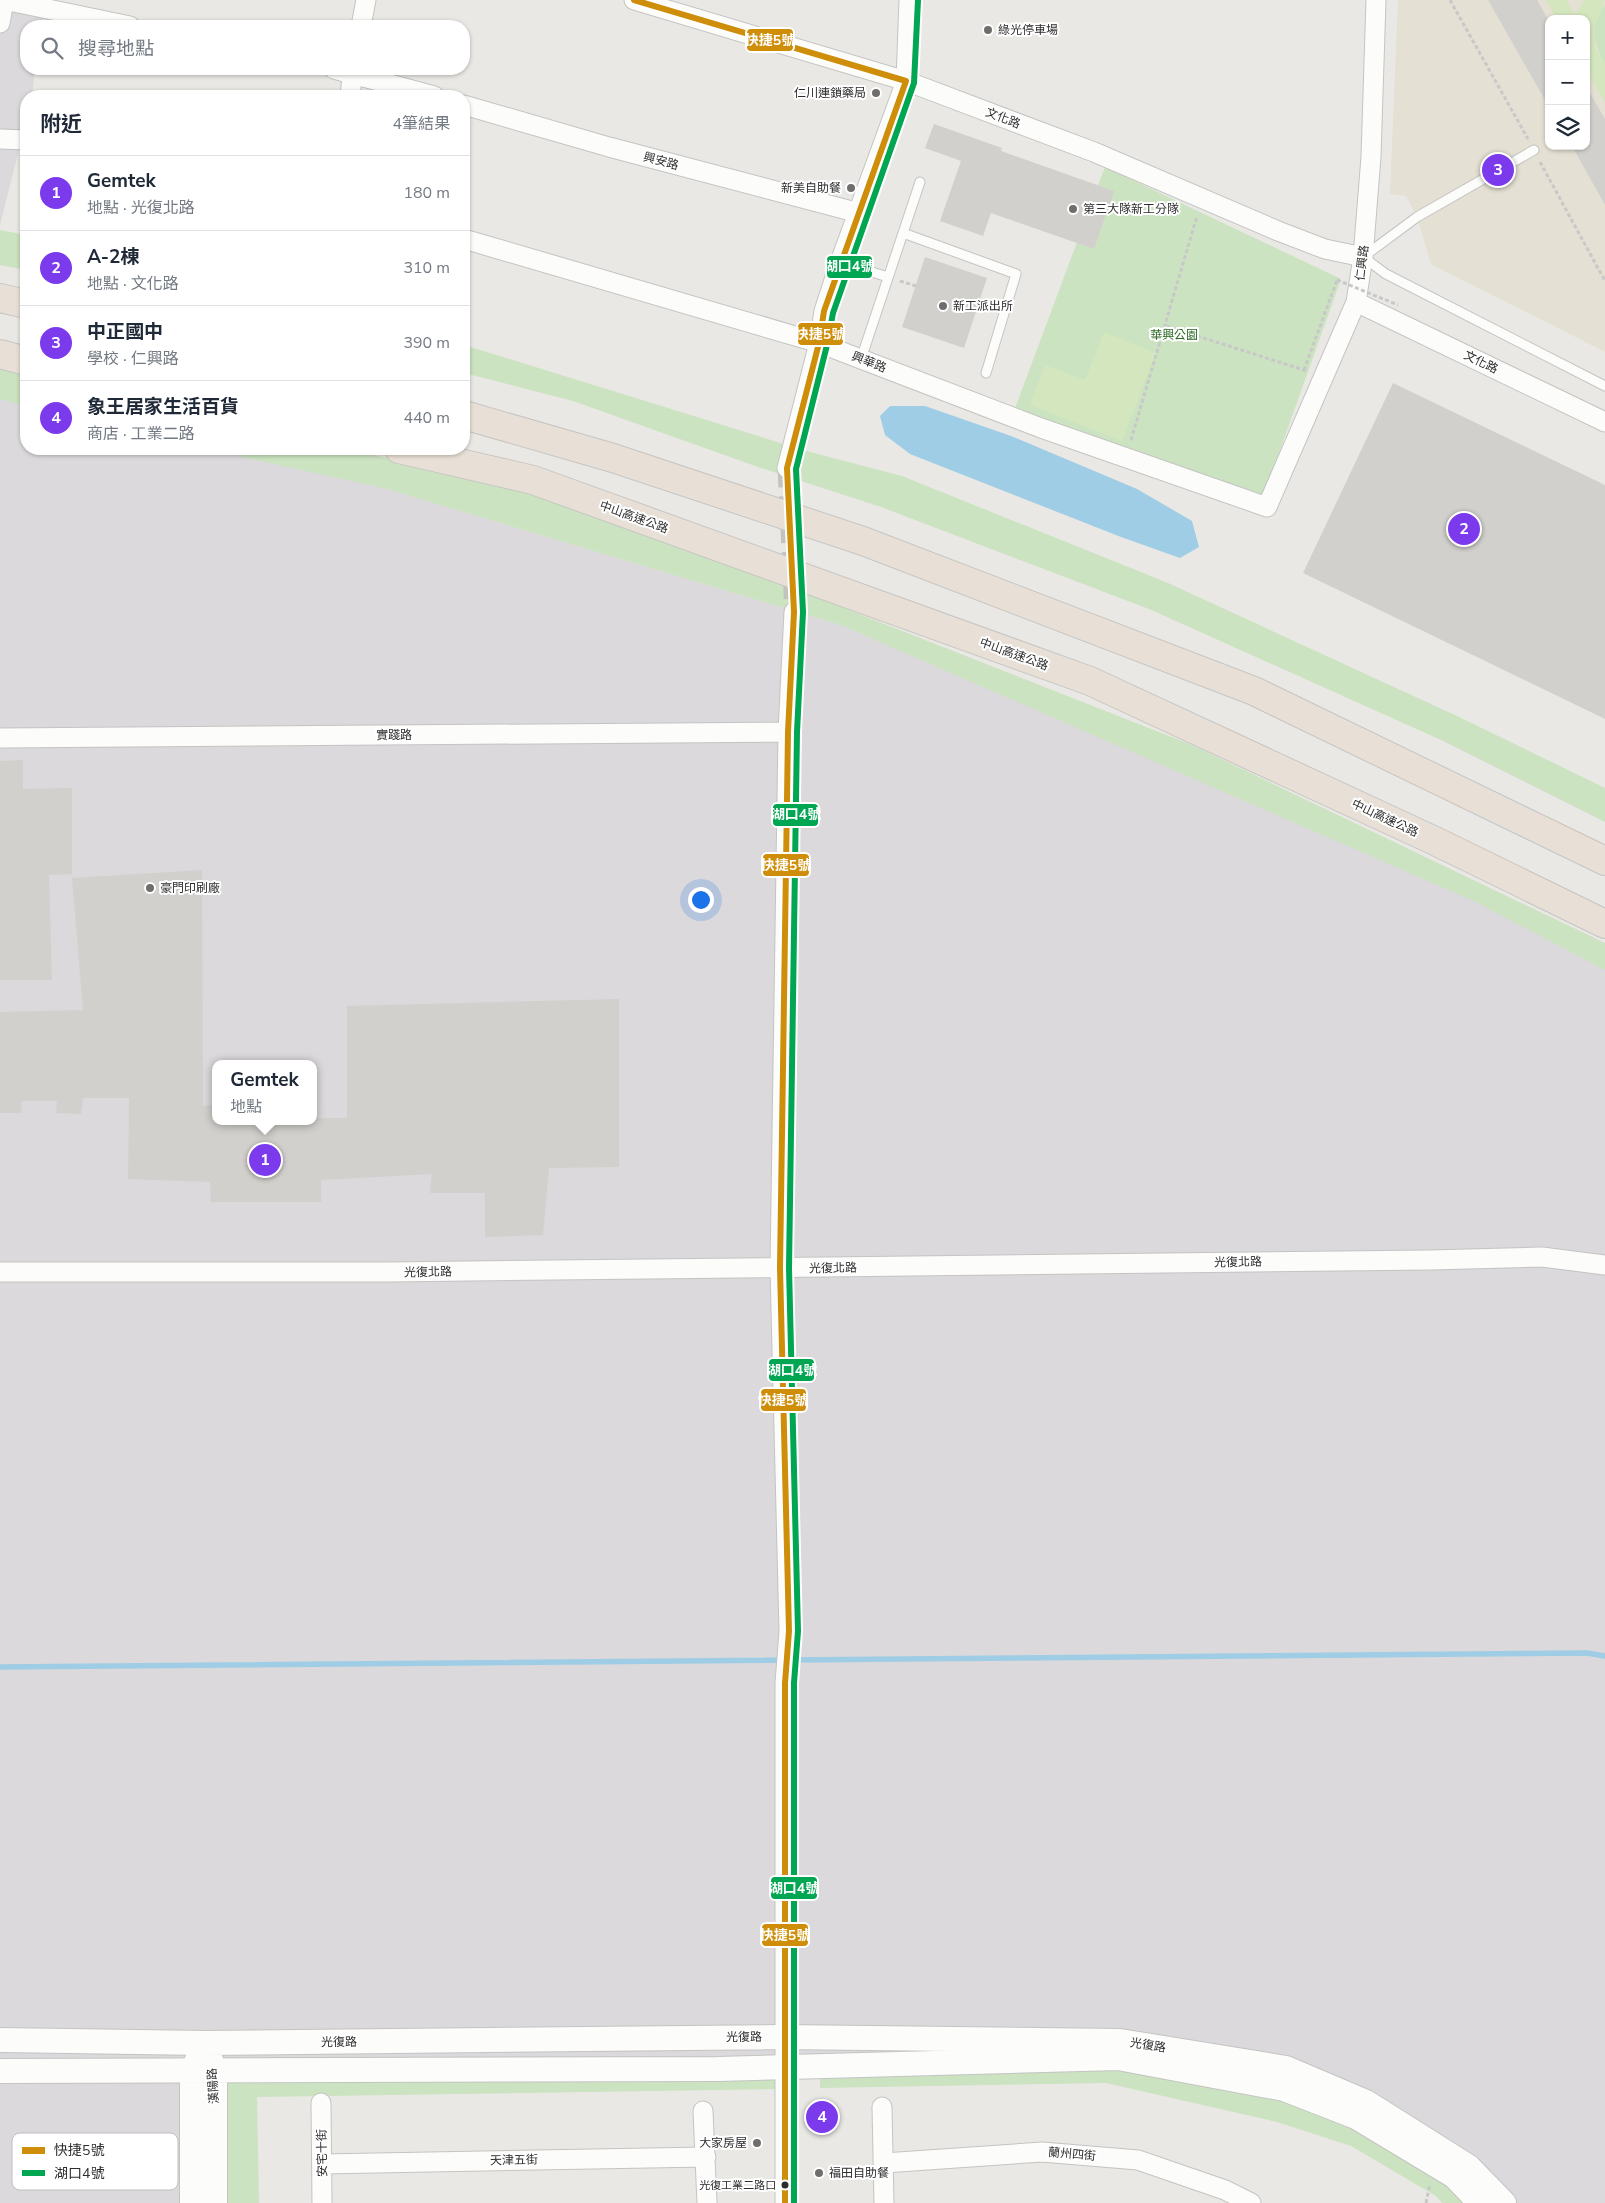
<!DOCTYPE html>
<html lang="zh-TW">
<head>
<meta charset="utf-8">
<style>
	body { margin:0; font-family:"Nunito Sans","Noto Sans TC",sans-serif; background:#f6f6f7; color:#1f2937 }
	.controls { position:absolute; right:15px; top:15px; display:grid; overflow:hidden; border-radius:10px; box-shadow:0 1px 4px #0004 }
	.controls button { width:45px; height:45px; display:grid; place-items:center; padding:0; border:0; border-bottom:1px solid #e0e1e3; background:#fff; color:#1f2937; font:25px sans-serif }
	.you { position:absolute; left:700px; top:899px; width:18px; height:18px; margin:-12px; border:4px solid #fff; border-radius:50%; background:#1a73e8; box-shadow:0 0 0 8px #1a73e833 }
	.badge { display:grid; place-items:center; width:32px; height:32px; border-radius:50%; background:#7c3aed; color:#fff; font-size:16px; font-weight:700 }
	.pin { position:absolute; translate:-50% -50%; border:2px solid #fff; box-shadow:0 1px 5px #0006 }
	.popup { position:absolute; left:212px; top:1060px; width:105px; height:65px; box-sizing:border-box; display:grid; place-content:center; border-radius:10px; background:#fff; filter:drop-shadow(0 1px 4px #0005); font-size:16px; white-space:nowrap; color:#747a83 }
	.popup b { font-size:19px; color:#1f2937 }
	.popup::after { content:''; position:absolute; left:50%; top:100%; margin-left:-10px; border:10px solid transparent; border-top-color:#fff }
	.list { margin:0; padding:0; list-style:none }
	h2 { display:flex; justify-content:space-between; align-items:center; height:65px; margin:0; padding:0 20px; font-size:21px }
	h2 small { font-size:16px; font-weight:400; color:#747a83 }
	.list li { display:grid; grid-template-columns:32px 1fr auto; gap:15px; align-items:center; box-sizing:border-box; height:75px; padding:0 20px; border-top:1px solid #e0e1e3 }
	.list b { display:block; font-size:19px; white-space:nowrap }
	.list p { margin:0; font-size:16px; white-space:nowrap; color:#747a83 }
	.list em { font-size:16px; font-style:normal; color:#747a83 }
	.icon { flex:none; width:28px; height:28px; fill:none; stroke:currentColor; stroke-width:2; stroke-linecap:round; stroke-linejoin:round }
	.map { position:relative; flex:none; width:1605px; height:2203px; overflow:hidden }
	.search { position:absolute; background:#fff; box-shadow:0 1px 4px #0004; left:20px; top:20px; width:450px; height:55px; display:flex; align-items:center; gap:12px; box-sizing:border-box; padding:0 18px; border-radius:20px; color:#747a83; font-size:19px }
	.panel { position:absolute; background:#fff; box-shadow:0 1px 4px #0004; left:20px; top:90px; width:450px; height:365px; border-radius:20px }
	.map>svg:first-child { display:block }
	.industrial { fill:#dbd9db; fill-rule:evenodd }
	.education { fill:#e4e0d3; fill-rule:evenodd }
	.green { fill:#cbe3c0 }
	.pitch { fill:#d4e6be }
	.water { fill:#9ecde5 }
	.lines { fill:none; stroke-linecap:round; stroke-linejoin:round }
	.stream { stroke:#9ecde5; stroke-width:5.5 }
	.building { fill:#d2d0cd }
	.minor-tunnel { stroke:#c4c3bf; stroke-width:19; stroke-dasharray:19 9; stroke-linecap:butt }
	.service-casing { stroke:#c4c4c3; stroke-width:11 }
	.minor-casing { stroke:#c4c4c3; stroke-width:21 }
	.tertiary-casing { stroke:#c4c4c3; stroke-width:26 }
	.motorway-casing { stroke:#c6c5c3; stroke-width:30 }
	.path { stroke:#c8c8c8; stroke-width:3; stroke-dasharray:4 2.5; stroke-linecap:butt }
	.service { stroke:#fcfcfb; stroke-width:9 }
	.minor { stroke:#fcfcfb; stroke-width:19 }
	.tertiary { stroke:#fcfcfb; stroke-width:24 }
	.motorway { stroke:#e8e0d6; stroke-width:28 }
	.path-bridge { stroke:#c8c8c8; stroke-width:3; stroke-dasharray:4 2.5; stroke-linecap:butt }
	.bus-1-casing { stroke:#fff; stroke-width:10 }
	.bus-2-casing { stroke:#fff; stroke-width:10 }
	.bus-1 { stroke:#cf8e09; stroke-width:6 }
	.bus-2 { stroke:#00a651; stroke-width:6 }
	.poi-dot { fill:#6f6e6d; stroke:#fff; stroke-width:2 }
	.bus-dot { fill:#2d2d2d; stroke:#fff; stroke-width:2 }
	.labels { text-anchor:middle; stroke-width:4; stroke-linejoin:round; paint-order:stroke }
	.bus-label { font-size:11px; fill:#2d2d2d; stroke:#fff; text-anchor:end }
	.poi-label { font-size:12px; fill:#2d2d2d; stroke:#fff; text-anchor:start }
	.street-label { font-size:12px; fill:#2d2d2d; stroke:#fff }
	.park-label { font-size:12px; fill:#2a6621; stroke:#fff }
	.key { fill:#fff; stroke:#c0c0c0; stroke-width:1 }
	.key-label { font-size:14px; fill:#2d2d2d }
	.line-badge { stroke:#fff; stroke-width:2 }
	.badge-label { font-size:14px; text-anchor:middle; font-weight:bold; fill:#fff }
</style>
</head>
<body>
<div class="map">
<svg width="1605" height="2203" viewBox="0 0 1605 2203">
	<rect width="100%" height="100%" fill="#eae8e4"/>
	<path class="industrial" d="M 0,0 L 45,0 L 41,26 L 26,26 L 26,69 L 35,69 L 32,96 L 26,96 L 26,122 L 0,225 Z
		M 0,372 L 26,380 L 26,449 L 254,449 L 841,625 L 1527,917 L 1605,959 L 1605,2203 L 1487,2203 L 1456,2172 L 1115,2052 L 205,2063 L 205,2203 L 0,2203 ZM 216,1064 L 314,1064 L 314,1121 L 216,1121 Z"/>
	<path class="education" d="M 1398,0 L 1605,0 L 1605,352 L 1431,264 L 1417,217 L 1406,196 L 1390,194 ZM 1549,19 L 1586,19 L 1586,146 L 1549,146 Z"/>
	<path class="green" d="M 1605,5 L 1605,63 C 1594,46 1588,22 1605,5 Z
		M 1105,167 L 1341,279 L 1264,495 L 1014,411 Z
		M 0,230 L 26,235 L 26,270 L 0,265 Z
		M 464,345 L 810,452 L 902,476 L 1168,583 L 1457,716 L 1605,788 L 1605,822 L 1441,740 L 1149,609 L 881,507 L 758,467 L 573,401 L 464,373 Z
		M 0,369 L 26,375 L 26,406 L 0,399 Z
		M 207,449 L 347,449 L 531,491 L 816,597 L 1192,745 L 1605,943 L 1605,970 L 1474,901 L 841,625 L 387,489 Z
		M 1118,2061 L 1283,2092 L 1354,2120 L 1477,2203 L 1442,2203 L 1436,2196 L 1351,2146 L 1277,2122 L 1106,2083 L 820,2088 L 820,2071 Z
		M 782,2072 L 782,2089 L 257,2097 L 259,2203 L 224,2203 L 223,2076 Z"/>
	<path class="pitch" d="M 1546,0 L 1566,0 L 1575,15 L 1584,0 L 1605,0 L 1594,27 L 1595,47 L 1605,63 L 1605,102 L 1586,70 L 1586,19 L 1557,19 Z
		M 1104,332 L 1156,353 L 1122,441 L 1030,405 L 1045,365 L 1085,380 Z"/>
	<path class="water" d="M 890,406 L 925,406 L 1011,436 L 1137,489 L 1192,521 L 1199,547 L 1180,558 L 1121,537 L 910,454 L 885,435 L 880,416 Z"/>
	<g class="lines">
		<path class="stream" d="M 0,1667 L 1587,1653 L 1605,1656"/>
	</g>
	<path class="building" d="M 1488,0 L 1537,0 L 1549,21 L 1549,107 Z
		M 1586,86 L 1605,119 L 1605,205 L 1572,146 L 1586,146 Z
		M 934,124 L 1002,148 L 1001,151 L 1114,191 L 1094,249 L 991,213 L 983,236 L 940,221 L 961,161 L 925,148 Z
		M 925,257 L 987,278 L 964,348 L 902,327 Z
		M 1393,383 L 1605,485 L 1605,719 L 1303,573 Z
		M 23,760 L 23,789 L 72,788 L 72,874 L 49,875 L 52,980 L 0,980 L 0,761 Z
		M 202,870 L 203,1106 L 216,1105 L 216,1121 L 314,1121 L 314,1118 L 347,1118 L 347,1006 L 619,999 L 619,1167 L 549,1168 L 543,1235 L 485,1237 L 485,1193 L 430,1193 L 432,1174 L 321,1180 L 321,1202 L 211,1202 L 210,1182 L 128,1179 L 129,1098 L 83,1098 L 81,1114 L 56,1113 L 57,1101 L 21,1101 L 22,1113 L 0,1113 L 0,1012 L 83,1010 L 72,878 Z"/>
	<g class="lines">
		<path class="minor-tunnel" d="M 787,468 L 794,612"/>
		<g class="service-casing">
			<path id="service" d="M 1534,150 L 1417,217 L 1363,257 L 1386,274 L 1605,386
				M 903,233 L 1016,274 L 986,373
				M 840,262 L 888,277
				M 861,359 L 920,182"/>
		</g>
		<g class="minor-casing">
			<path id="minor" d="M 4,0 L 130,26
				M 634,0 L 906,81 L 1094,152 L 1278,231 L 1325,249 L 1363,257
				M 0,23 L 4,0
				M 361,26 L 366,0
				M 334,69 L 434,96
				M 350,96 L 353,69
				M 464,105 L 609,147 L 859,213
				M 0,139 L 26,140
				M 464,239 L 819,343 L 1041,428 L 1267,507 L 1356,302 L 1363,257 L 1371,157 L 1376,0
				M 1356,302 L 1605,422
				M 787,468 L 819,343 L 824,311 L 840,262 L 906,81 L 909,0
				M 0,738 L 788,732
				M 0,1272 L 388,1272 L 1430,1260 L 1542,1257 L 1605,1265
				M 321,2103 L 322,2203
				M 882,2107 L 884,2203
				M 703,2111 L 707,2203
				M 884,2163 L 1042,2152 L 1138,2160 L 1225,2190 L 1251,2203
				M 322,2164 L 706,2157
				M 785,2203 L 785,1683 L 789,1631 L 780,1268 L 788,732 L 794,612"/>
		</g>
		<g class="tertiary-casing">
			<path id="tertiary" d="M 0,2040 L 205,2043 L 783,2037 L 1120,2041 L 1286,2068 L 1366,2102 L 1469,2167 L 1504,2203
				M 209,2056 L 215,2070 L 215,2203
				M 0,2071 L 718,2069 L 1118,2058 L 1284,2089 L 1356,2117 L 1454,2176 L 1480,2203
				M 192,2203 L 192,2070 L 199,2056"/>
		</g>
		<g class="motorway-casing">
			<path id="motorway" d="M 0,298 L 26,304
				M 0,354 L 26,361
				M 464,415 L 613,458 L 863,541 L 1254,691 L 1605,861
				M 399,449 L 533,480 L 1090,681 L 1435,841 L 1605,924"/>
		</g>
		<path class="path" d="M 1450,0 L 1528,139
			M 1540,162 L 1605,281
			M 900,281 L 916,286
			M 1166,326 L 1307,371
			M 1304,370 L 1337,280
			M 1131,440 L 1197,216
			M 1426,2203 L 1430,2184"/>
		<use href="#service" class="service"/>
		<use href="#minor" class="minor"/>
		<use href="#tertiary" class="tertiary"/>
		<use href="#motorway" class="motorway"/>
		<path class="path-bridge" d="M 1337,280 L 1398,305"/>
		<g class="bus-1-casing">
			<path id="bus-1" d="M 634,0 L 906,81
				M 785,2203 L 785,1683 L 789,1631 L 780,1268 L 788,732 L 794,612 L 787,468 L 819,343 L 824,311 L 906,81"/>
		</g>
		<g class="bus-2-casing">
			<path id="bus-2" d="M 794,2203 L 794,1683 L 798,1631 L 789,1268 L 797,732 L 803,612 L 796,469 L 827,345 L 833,313 L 914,83 L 918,0"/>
		</g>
		<use href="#bus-1" class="bus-1"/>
		<use href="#bus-2" class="bus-2"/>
	</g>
	<g class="poi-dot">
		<circle cx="988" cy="30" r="5"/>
		<circle cx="876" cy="93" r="5"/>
		<circle cx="851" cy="188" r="5"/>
		<circle cx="1073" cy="209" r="5"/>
		<circle cx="943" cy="306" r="5"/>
		<circle cx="150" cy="888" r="5"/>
		<circle cx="757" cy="2143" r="5"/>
		<circle cx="819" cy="2173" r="5"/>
	</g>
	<circle class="bus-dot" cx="785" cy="2185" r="4.5"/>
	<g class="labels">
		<g class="bus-label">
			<text x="776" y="2189">光復工業二路口</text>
		</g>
		<g class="poi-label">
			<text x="998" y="34">綠光停車場</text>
			<text x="866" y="97" text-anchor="end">仁川連鎖藥局</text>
			<text x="841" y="192" text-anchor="end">新美自助餐</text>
			<text x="1083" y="213">第三大隊新工分隊</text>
			<text x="953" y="310">新工派出所</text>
			<text x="160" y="892">豪門印刷廠</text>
			<text x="747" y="2147" text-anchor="end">大家房屋</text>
			<text x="829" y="2177">福田自助餐</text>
		</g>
		<g class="street-label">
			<text transform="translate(1003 118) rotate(21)" y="4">文化路</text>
			<text transform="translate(661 161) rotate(15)" y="4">興安路</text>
			<text transform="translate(1362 263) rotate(-83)" y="4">仁興路</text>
			<text transform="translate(869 362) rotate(21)" y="4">興華路</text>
			<text transform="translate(1481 362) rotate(26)" y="4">文化路</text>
			<text transform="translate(634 517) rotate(20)" y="4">中山高速公路</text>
			<text transform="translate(1014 654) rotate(20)" y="4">中山高速公路</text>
			<text x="394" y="739">實踐路</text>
			<text transform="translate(1385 818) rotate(25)" y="4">中山高速公路</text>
			<text transform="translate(1238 1262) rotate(-1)" y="4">光復北路</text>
			<text transform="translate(833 1268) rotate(-1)" y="4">光復北路</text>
			<text transform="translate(428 1272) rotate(-1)" y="4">光復北路</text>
			<text transform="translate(744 2037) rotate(-1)" y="4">光復路</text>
			<text transform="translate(339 2042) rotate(-1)" y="4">光復路</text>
			<text transform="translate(1148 2045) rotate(9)" y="4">光復路</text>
			<text transform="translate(213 2086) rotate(-94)" y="4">漢陽路</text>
			<text transform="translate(322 2153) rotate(-91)" y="4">安宅十街</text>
			<text transform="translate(1072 2154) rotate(5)" y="4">蘭州四街</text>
			<text transform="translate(514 2160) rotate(-1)" y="4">天津五街</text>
		</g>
		<g class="park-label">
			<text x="1174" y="339">華興公園</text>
		</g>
	</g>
	<rect x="12" y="2133" width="166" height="57" rx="8" class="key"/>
	<rect x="22" y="2147" width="23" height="7" fill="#cf8e09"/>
	<rect x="22" y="2170" width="23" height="6" fill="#00a651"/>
	<g class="key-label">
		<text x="54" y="2155">快捷5號</text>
		<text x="54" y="2178">湖口4號</text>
	</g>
	<g class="line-badge">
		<rect x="746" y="28" width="48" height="24" rx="5" fill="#cf8e09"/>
		<rect x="826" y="255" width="47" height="24" rx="5" fill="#00a651"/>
		<rect x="797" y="322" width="47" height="24" rx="5" fill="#cf8e09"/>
		<rect x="772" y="803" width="47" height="24" rx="5" fill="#00a651"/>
		<rect x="762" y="853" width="48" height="24" rx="5" fill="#cf8e09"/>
		<rect x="768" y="1358" width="47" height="24" rx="5" fill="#00a651"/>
		<rect x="760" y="1388" width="47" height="24" rx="5" fill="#cf8e09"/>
		<rect x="770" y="1876" width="48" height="24" rx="5" fill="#00a651"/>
		<rect x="761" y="1923" width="48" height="24" rx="5" fill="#cf8e09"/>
	</g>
	<g class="badge-label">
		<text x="770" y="45">快捷5號</text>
		<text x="849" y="271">湖口4號</text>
		<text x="820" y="339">快捷5號</text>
		<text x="796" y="819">湖口4號</text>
		<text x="786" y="870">快捷5號</text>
		<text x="792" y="1375">湖口4號</text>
		<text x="783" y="1405">快捷5號</text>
		<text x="794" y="1893">湖口4號</text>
		<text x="785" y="1940">快捷5號</text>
	</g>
</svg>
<div class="controls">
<button>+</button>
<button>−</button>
<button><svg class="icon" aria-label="layers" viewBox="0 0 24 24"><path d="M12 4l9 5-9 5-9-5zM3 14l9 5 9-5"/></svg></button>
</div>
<div class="you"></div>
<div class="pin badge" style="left:265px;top:1160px">1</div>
<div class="popup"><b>Gemtek</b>地點</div>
<div class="pin badge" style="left:1464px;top:529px">2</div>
<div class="pin badge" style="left:1498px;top:170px">3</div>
<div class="pin badge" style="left:822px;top:2117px">4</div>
<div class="search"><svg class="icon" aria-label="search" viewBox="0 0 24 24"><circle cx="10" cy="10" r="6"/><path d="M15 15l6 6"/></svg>搜尋地點</div>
<section class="panel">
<h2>附近<small>4筆結果</small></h2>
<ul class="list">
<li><span class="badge">1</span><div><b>Gemtek</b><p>地點 · 光復北路</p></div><em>180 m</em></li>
<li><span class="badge">2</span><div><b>A-2棟</b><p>地點 · 文化路</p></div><em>310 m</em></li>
<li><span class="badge">3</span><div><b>中正國中</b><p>學校 · 仁興路</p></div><em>390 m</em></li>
<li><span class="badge">4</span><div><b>象王居家生活百貨</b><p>商店 · 工業二路</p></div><em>440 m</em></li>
</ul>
</section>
</div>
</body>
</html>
